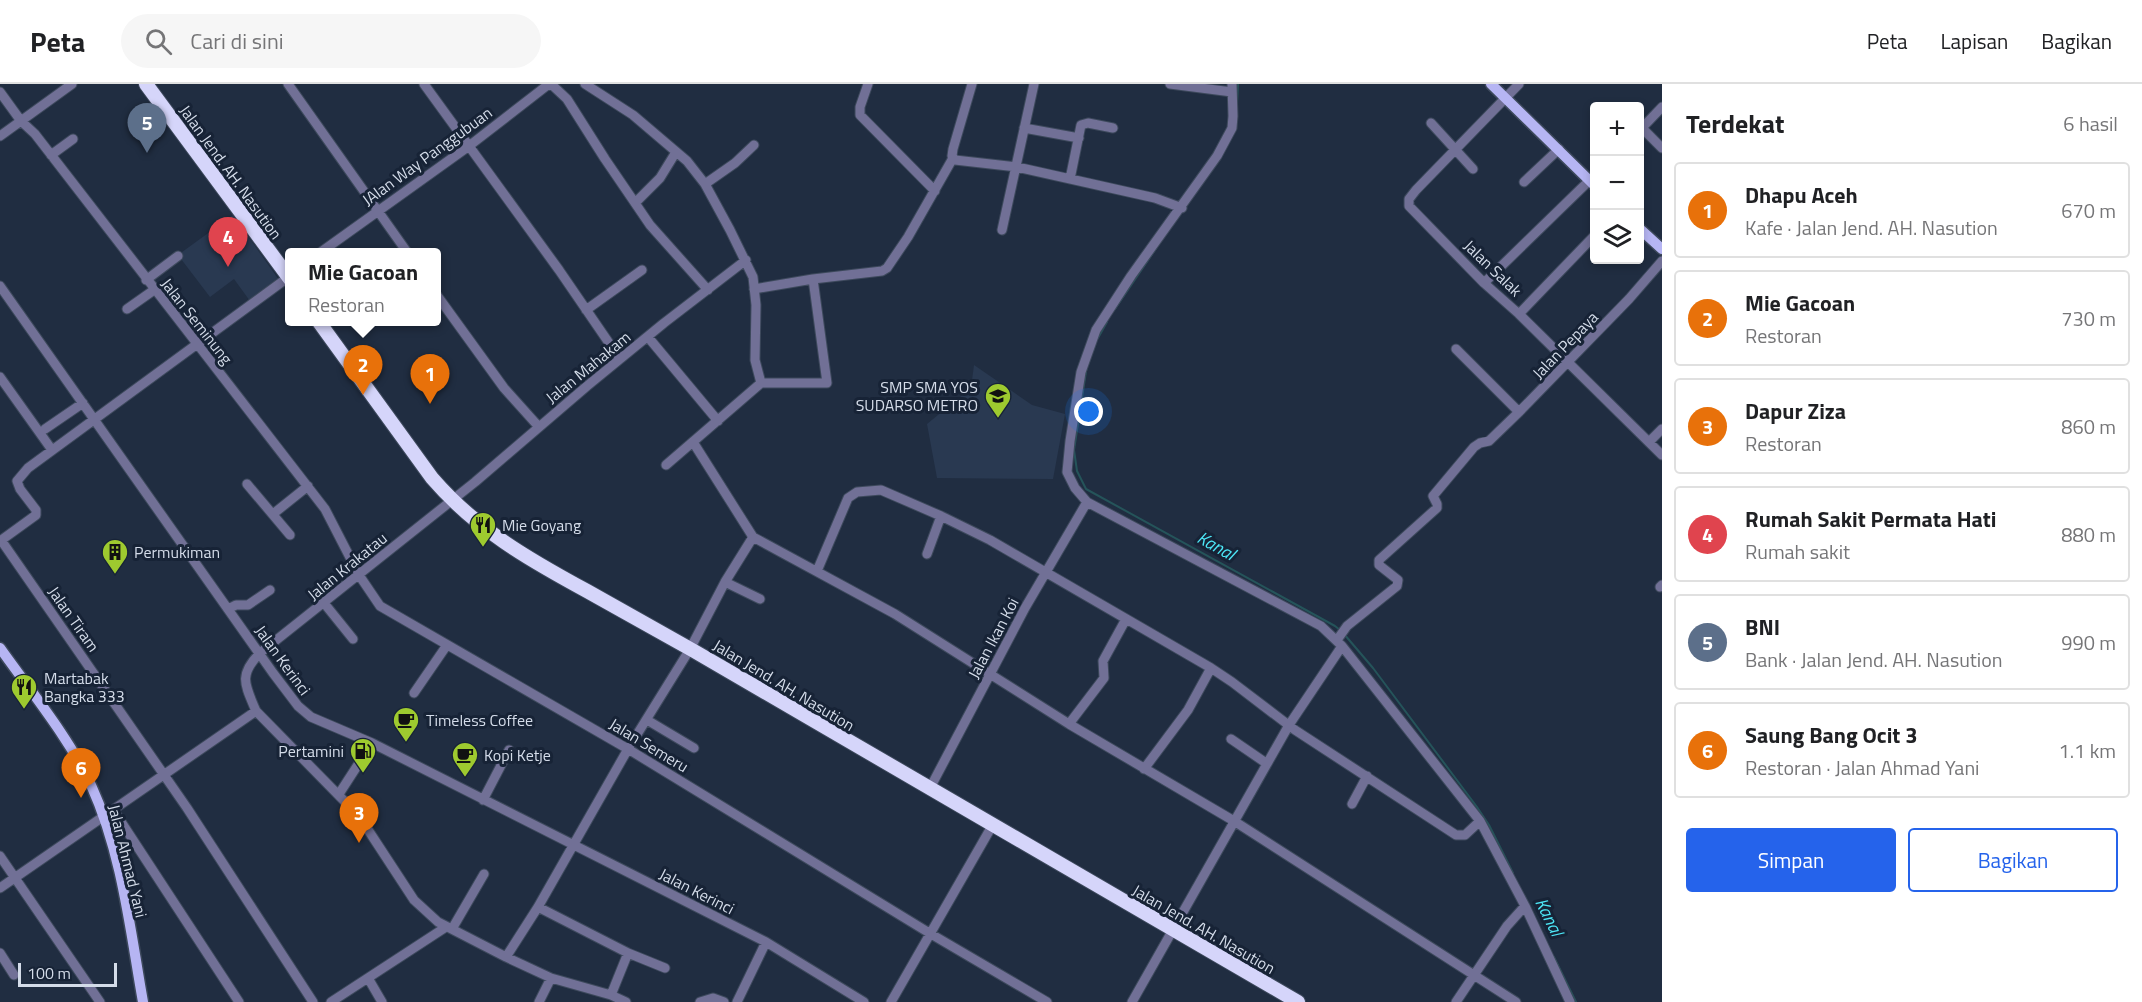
<!DOCTYPE html>
<html lang="id">
<head>
<meta charset="utf-8">
<style>
	body { margin:0; font-family:"Titillium Web",sans-serif; background:#f6f6f6; color:#202124 }
	.controls { position:absolute; right:18px; top:18px; display:grid; overflow:hidden; border-radius:6px; box-shadow:0 3px 9px #0003 }
	.controls button { width:54px; height:54px; display:grid; place-items:center; padding:0; border:0; border-bottom:2px solid #e0e0e0; background:#fff; color:#202124; font:30px sans-serif }
	.scale { position:absolute; left:18px; bottom:15px; width:99px; box-sizing:border-box; padding-left:6px; border:3px solid #d4dce9; border-top:0; font-size:16px; line-height:21px; white-space:nowrap; color:#d4dce9; -webkit-text-stroke:4px #172336; paint-order:stroke }
	.you { position:absolute; left:1089px; top:328px; width:21px; height:21px; margin:-15px; border:4px solid #fff; border-radius:50%; background:#1a73e8; box-shadow:0 0 0 9px #1a73e833 }
	.badge { display:grid; place-items:center; width:39px; height:39px; border-radius:50%; background:#2563eb; color:#fff; font-size:20px; font-weight:700 }
	.pin { position:absolute; translate:-50% -50px; filter:drop-shadow(0 2px 3px #0008) }
	.pin::after { content:''; position:absolute; top:32px; width:21px; height:18px; background:inherit; clip-path:polygon(0 0,100% 0,50% 100%) }
	.popup { position:absolute; left:285px; top:164px; width:156px; height:78px; box-sizing:border-box; display:grid; place-content:center; border-radius:6px; background:#fff; filter:drop-shadow(0 2px 4px #0005); font-size:20px; white-space:nowrap; color:#757577 }
	.popup b { font-size:22px; color:#202124 }
	.popup::after { content:''; position:absolute; left:50%; top:100%; margin-left:-12px; border:12px solid transparent; border-top-color:#fff }
	.list { margin:0; padding:0; list-style:none }
	h2 { display:flex; justify-content:space-between; align-items:center; height:78px; margin:0; padding:0 24px; font-size:26px }
	h2 small { font-size:20px; font-weight:400; color:#757577 }
	.list li { display:grid; grid-template-columns:39px 1fr auto; gap:18px; align-items:center; box-sizing:border-box; height:96px; margin:0 12px 12px; padding:0 12px; border:2px solid #e0e0e0; border-radius:6px }
	.list b { display:block; font-size:22px; white-space:nowrap }
	.list p { margin:0; font-size:20px; white-space:nowrap; color:#757577 }
	.list em { font-size:20px; font-style:normal; color:#757577 }
	.actions { display:flex; gap:12px; padding:18px 24px }
	.actions a { flex:1; padding:14px 0; border:2px solid #2563eb; border-radius:6px; text-align:center; font-size:21px; color:#2563eb }
	.actions .main { background:#2563eb; color:#fff }
	.icon { flex:none; width:33px; height:33px; fill:none; stroke:currentColor; stroke-width:2; stroke-linecap:round; stroke-linejoin:round }
	.map { position:relative; flex:none; width:1662px; height:918px; overflow:hidden }
	header { display:flex; align-items:center; gap:36px; box-sizing:border-box; height:84px; padding:0 30px; background:#fff; border-bottom:2px solid #e0e0e0 }
	header strong { font-size:28px }
	nav { display:flex; gap:33px; margin-inline-start:auto; font-size:21px }
	.search { width:420px; height:54px; background:#f6f6f6; display:flex; align-items:center; gap:15px; box-sizing:border-box; padding:0 21px; border-radius:33px; color:#757577; font-size:22px }
	main { display:flex }
	aside { flex:1; background:#fff }
	.map>svg:first-child { display:block }
	.built { fill:#293951 }
	.lines { fill:none; stroke-linecap:round; stroke-linejoin:round }
	.stream { stroke:#25545a; stroke-width:2 }
	.minor-casing { stroke:#3d495c; stroke-width:11 }
	.major-casing { stroke:#3d495c; stroke-width:13 }
	.highway-casing { stroke:#3d495c; stroke-width:16 }
	.minor { stroke:#717096; stroke-width:9 }
	.major { stroke:#b6b5f3; stroke-width:10 }
	.highway { stroke:#d5d5fa; stroke-width:14 }
	.labels { text-anchor:middle; stroke-width:6; stroke-linejoin:round; paint-order:stroke }
	.street-label { font-size:16px; fill:#d4dce9; stroke:#172336 }
	.poi-label { font-size:16px; fill:#d4dce9; stroke:#172336; text-anchor:start }
	.water-label { font-size:18px; font-style:italic; fill:#4de7f7; stroke:#172336 }
</style>
</head>
<body>
<header>
<strong>Peta</strong>
<div class="search"><svg class="icon" aria-label="search" viewBox="0 0 24 24"><circle cx="10" cy="10" r="6"/><path d="M15 15l6 6"/></svg>Cari di sini</div>
<nav><a>Peta</a><a>Lapisan</a><a>Bagikan</a></nav>
</header>
<main>
<div class="map">
<svg width="1662" height="918" viewBox="0 0 1662 918">
	<rect width="100%" height="100%" fill="#202d41"/>
	<path class="built" d="M 233,131 L 279,196 L 250,217 L 234,195 L 210,213 L 178,171 Z
		M 974,281 L 1032,321 L 1065,330 L 1053,395 L 937,394 L 927,340 L 971,304 Z"/>
	<g class="lines">
		<path class="stream" d="M 1237,21 L 1238,0
			M 1115,225 L 1157,163
			M 1098,254 L 1107,238
			M 1087,281 L 1074,366 L 1077,387 L 1086,405 L 1335,542 L 1340,546
			M 1344,550 L 1373,584 L 1477,723 L 1489,741 L 1513,789
			M 1554,873 L 1576,918"/>
		<g class="minor-casing">
			<path id="minor" d="M 288,0 L 407,168
				M 424,0 L 559,186 L 620,275
				M 551,0 L 567,15 L 605,75 L 650,141 L 708,206
				M 585,0 L 633,31 L 687,77 L 705,100 L 730,146 L 753,193 L 756,221 L 755,276 L 761,299
				M 868,0 L 860,23 L 860,31 L 935,107
				M 972,0 L 953,65 L 952,72 L 955,76 L 1017,83 L 1155,114 L 1182,124
				M 1170,0 L 1232,8
				M 1232,0 L 1233,32 L 1232,44 L 1217,72 L 1131,192 L 1096,246 L 1081,288 L 1070,357 L 1067,388 L 1075,404 L 1087,418 L 1321,542 L 1342,562
				M 1519,0 L 1416,106 L 1409,115 L 1409,122 L 1484,199 L 1519,230 L 1662,371
				M 0,8 L 21,37 L 35,50 L 325,425 L 359,491 L 380,522 L 628,665 L 931,850 L 1047,918
				M 1431,39 L 1473,85
				M 1024,44 L 1079,54
				M 1642,44 L 1662,64
				M 1640,46 L 1662,23
				M 0,52 L 72,0
				M 51,71 L 73,55
				M 1070,95 L 1081,41 L 1088,39 L 1113,44
				M 1524,98 L 1559,65
				M 705,100 L 735,79 L 754,61
				M 635,119 L 660,94 L 676,68
				M 1002,146 L 1034,0
				M 321,168 L 469,62 L 549,0
				M 146,196 L 178,172
				M 1484,199 L 1594,92
				M 0,202 L 273,589 L 298,622 L 311,633 L 372,659 L 766,858 L 864,918
				M 754,205 L 813,195 L 882,187 L 887,184 L 908,153 L 953,74
				M 436,210 L 504,304 L 539,343
				M 127,225 L 154,206
				M 586,226 L 642,186
				M 1519,230 L 1594,152
				M 648,253 L 718,337
				M 1456,265 L 1519,328
				M 0,293 L 52,366
				M 45,345 L 83,319
				M 693,358 L 753,453 L 895,530 L 1069,640 L 1234,737 L 1516,918
				M 1649,358 L 1662,345
				M 666,381 L 761,299 L 827,299 L 813,195
				M 247,400 L 290,451
				M 273,430 L 308,402
				M 1,456 L 187,724 L 313,918
				M 0,457 L 36,431 L 36,426 L 20,405 L 17,397 L 28,384 L 290,192
				M 927,470 L 941,432
				M 817,487 L 848,414 L 857,408 L 881,406 L 941,432 L 990,456 L 1211,584 L 1232,598 L 1295,646 L 1456,751 L 1465,751 L 1480,737
				M 725,498 L 760,515
				M 1660,503 L 1662,501
				M 324,519 L 353,555
				M 228,525 L 236,521 L 248,521 L 270,506
				M 1337,556 L 1347,542 L 1397,502 L 1398,496 L 1379,481 L 1379,476 L 1437,424 L 1437,420 L 1433,412 L 1474,363 L 1480,359 L 1489,357 L 1519,328 L 1629,215 L 1662,177
				M 414,609 L 447,561
				M 256,627 C 245,601 238,591 260,569 L 475,398 L 587,302 L 664,239 L 746,176
				M 647,636 L 694,664
				M 1069,640 L 1104,594 L 1103,577 L 1126,535
				M 1231,655 L 1266,679
				M 1144,685 L 1188,626 L 1211,584
				M 929,706 L 1025,524 L 1087,418
				M 339,710 L 372,659
				M 483,716 L 509,666
				M 1352,720 L 1367,692
				M 114,727 L 239,918
				M 0,772 L 100,918
				M 0,804 L 256,627 L 359,732 L 414,816 L 438,838 L 506,873 L 551,894 L 611,911 L 626,918
				M 538,823 L 628,869 L 665,884
				M 452,845 L 484,790
				M 0,869 L 14,891
				M 506,873 L 538,823 L 628,665 L 690,565 L 725,498 L 753,453
				M 368,894 L 382,918
				M 611,911 L 628,869
				M 331,918 L 446,843
				M 539,918 L 551,894
				M 700,918 L 713,914 L 724,918
				M 737,918 L 766,858
				M 891,918 L 992,742
				M 1132,918 L 1289,641 L 1342,562 L 1480,737 L 1525,822 L 1570,918
				M 1456,918 L 1507,842 L 1525,822"/>
		</g>
		<g class="major-casing">
			<path id="major" d="M 1491,0 L 1594,101
				M 1640,145 L 1662,165
				M 0,564 C 29,605 70,655 91,701 C 122,769 130,845 143,918"/>
		</g>
		<g class="highway-casing">
			<path id="highway" d="M 146,0 L 290,195
				M 319,238 L 432,394 C 477,446 528,475 587,507 C 623,527 659,547 694,567 C 895,686 1097,801 1298,918"/>
		</g>
		<use href="#minor" class="minor"/>
		<use href="#major" class="major"/>
		<use href="#highway" class="highway"/>
	</g>
	<defs>
		<g id="school-pin" transform="scale(1.35)"><path d="M0 17L-7.5 6A9.5 9.5 0 1 1 7.5 6Z" fill="#9eca2f" stroke="#172336"/><path d="M0-5L7-2L0 1L-7-2ZM-4 1L0 2.5L4 1V4Q0 6-4 4Z" fill="#111"/></g>
		<g id="restaurant-pin" transform="scale(1.35)"><path d="M0 17L-7.5 6A9.5 9.5 0 1 1 7.5 6Z" fill="#9eca2f" stroke="#172336"/><path d="M-5-6h1v4h1v-4h1v4h1v-4h1v5L-1.5 .5V6h-2V.5L-5-1ZM5-6V6H3V1.5H1.5Q1.5-4 5-6Z" fill="#111"/></g>
		<g id="building-pin" transform="scale(1.35)"><path d="M0 17L-7.5 6A9.5 9.5 0 1 1 7.5 6Z" fill="#9eca2f" stroke="#172336"/><path d="M-4-6H4V6H1V3H-1V6H-4ZM-2.5-4.3h1.7v1.8h-1.7ZM.8-4.3h1.7v1.8H.8ZM-2.5-1h1.7V.8h-1.7ZM.8-1h1.7V.8H.8Z" fill="#111"/></g>
		<g id="cafe-pin" transform="scale(1.35)"><path d="M0 17L-7.5 6A9.5 9.5 0 1 1 7.5 6Z" fill="#9eca2f" stroke="#172336"/><path d="M-5.5-4.5H6V0H3Q3 3.5 0 3.5H-2.5Q-5.5 3.5-5.5 0ZM3-3.2v2h1.7v-2ZM-6 4.5H4V6H-6Z" fill="#111"/></g>
		<g id="fuel-pin" transform="scale(1.35)"><path d="M0 17L-7.5 6A9.5 9.5 0 1 1 7.5 6Z" fill="#9eca2f" stroke="#172336"/><path d="M-5.5-6h7V0h2V4h1.3V-2.5L3-4.5l.8-.8L6-3V5H2.5V1h-1V6h-7ZM-4.2-4.7v3.2H.2V-4.7Z" fill="#111"/></g>
	</defs>
	<g fill-rule="evenodd">
		<use href="#school-pin" x="998" y="312"/>
		<use href="#restaurant-pin" x="483" y="441"/>
		<use href="#building-pin" x="115" y="468"/>
		<use href="#restaurant-pin" x="24" y="603"/>
		<use href="#cafe-pin" x="406" y="636"/>
		<use href="#fuel-pin" x="363" y="667"/>
		<use href="#cafe-pin" x="465" y="671"/>
	</g>
	<g class="labels">
		<g class="street-label">
			<text transform="translate(427 72) rotate(-36)" y="6">JAlan Way Panggubuan</text>
			<text transform="translate(231 88) rotate(54)" y="6">Jalan Jend. AH. Nasution</text>
			<text transform="translate(1493 184) rotate(44)" y="6">Jalan Salak</text>
			<text transform="translate(197 237) rotate(52)" y="6">Jalan Seminung</text>
			<text transform="translate(1565 261) rotate(-46)" y="6">Jalan Pepaya</text>
			<text transform="translate(588 283) rotate(-39)" y="6">Jalan Mahakam</text>
			<text transform="translate(347 482) rotate(-39)" y="6">Jalan Krakatau</text>
			<text transform="translate(74 535) rotate(55)" y="6">Jalan Tiram</text>
			<text transform="translate(993 554) rotate(-62)" y="6">Jalan Ikan Koi</text>
			<text transform="translate(283 576) rotate(54)" y="6">Jalan Kerinci</text>
			<text transform="translate(784 601) rotate(31)" y="6">Jalan Jend. AH. Nasution</text>
			<text transform="translate(649 661) rotate(31)" y="6">Jalan Semeru</text>
			<text transform="translate(128 777) rotate(76)" y="6">Jalan Ahmad Yani</text>
			<text transform="translate(697 807) rotate(27)" y="6">Jalan Kerinci</text>
			<text transform="translate(1204 845) rotate(30)" y="6">Jalan Jend. AH. Nasution</text>
		</g>
		<g class="poi-label">
			<text x="978" y="309" text-anchor="end">SMP SMA YOS<tspan x="978" dy="18">SUDARSO METRO</tspan></text>
			<text x="502" y="447">Mie Goyang</text>
			<text x="134" y="474">Permukiman</text>
			<text x="44" y="600">Martabak<tspan x="44" dy="18">Bangka 333</tspan></text>
			<text x="426" y="642">Timeless Coffee</text>
			<text x="344" y="673" text-anchor="end">Pertamini</text>
			<text x="484" y="677">Kopi Ketje</text>
		</g>
		<g class="water-label">
			<text transform="translate(1216 462) rotate(29)" y="6">Kanal</text>
			<text transform="translate(1549 833) rotate(64)" y="6">Kanal</text>
		</g>
	</g>
</svg>
<div class="controls">
<button>+</button>
<button>−</button>
<button><svg class="icon" aria-label="layers" viewBox="0 0 24 24"><path d="M12 4l9 5-9 5-9-5zM3 14l9 5 9-5"/></svg></button>
</div>
<div class="scale">100 m</div>
<div class="you"></div>
<div class="pin badge" style="left:430px;top:320px;background:#e8710a">1</div>
<div class="pin badge" style="left:363px;top:311px;background:#e8710a">2</div>
<div class="popup"><b>Mie Gacoan</b>Restoran</div>
<div class="pin badge" style="left:359px;top:759px;background:#e8710a">3</div>
<div class="pin badge" style="left:228px;top:183px;background:#e0444e">4</div>
<div class="pin badge" style="left:147px;top:69px;background:#5c6f8a">5</div>
<div class="pin badge" style="left:81px;top:714px;background:#e8710a">6</div>
</div>
<aside>
<h2>Terdekat<small>6 hasil</small></h2>
<ul class="list">
<li><span class="badge" style="background:#e8710a">1</span><div><b>Dhapu Aceh</b><p>Kafe · Jalan Jend. AH. Nasution</p></div><em>670 m</em></li>
<li><span class="badge" style="background:#e8710a">2</span><div><b>Mie Gacoan</b><p>Restoran</p></div><em>730 m</em></li>
<li><span class="badge" style="background:#e8710a">3</span><div><b>Dapur Ziza</b><p>Restoran</p></div><em>860 m</em></li>
<li><span class="badge" style="background:#e0444e">4</span><div><b>Rumah Sakit Permata Hati</b><p>Rumah sakit</p></div><em>880 m</em></li>
<li><span class="badge" style="background:#5c6f8a">5</span><div><b>BNI</b><p>Bank · Jalan Jend. AH. Nasution</p></div><em>990 m</em></li>
<li><span class="badge" style="background:#e8710a">6</span><div><b>Saung Bang Ocit 3</b><p>Restoran · Jalan Ahmad Yani</p></div><em>1.1 km</em></li>
</ul>
<div class="actions"><a class="main">Simpan</a><a>Bagikan</a></div>
</aside>
</main>
</body>
</html>
